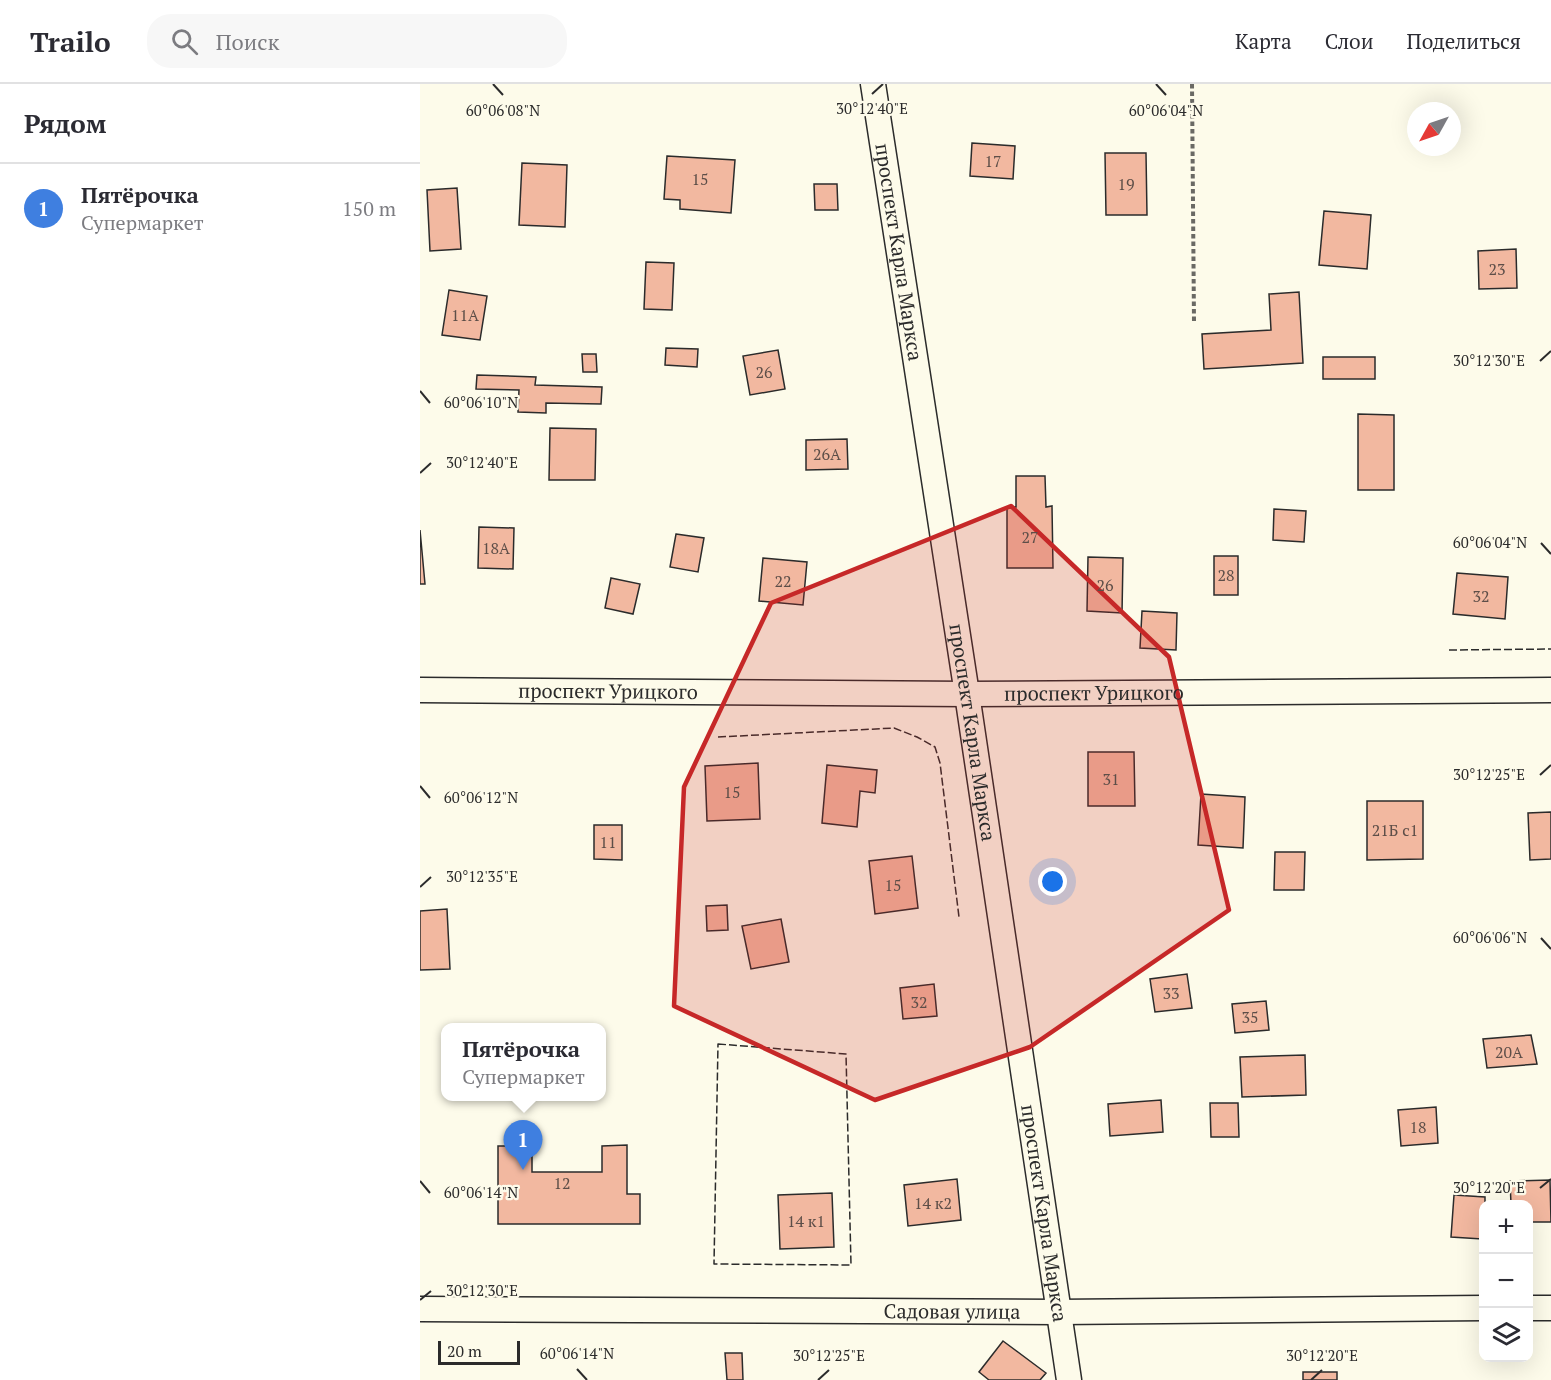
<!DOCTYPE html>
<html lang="ru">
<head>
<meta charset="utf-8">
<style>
	body { margin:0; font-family:"PT Serif",serif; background:#f7f7f7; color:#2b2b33 }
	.controls { position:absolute; right:18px; bottom:18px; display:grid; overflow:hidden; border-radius:12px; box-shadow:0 6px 24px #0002 }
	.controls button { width:54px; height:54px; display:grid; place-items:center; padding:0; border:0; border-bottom:2px solid #e1e1e2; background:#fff; color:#2b2b33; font:30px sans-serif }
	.compass { position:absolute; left:987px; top:18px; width:54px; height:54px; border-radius:50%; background:#fff; box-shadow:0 6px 24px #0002; rotate:230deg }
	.scale { position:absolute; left:18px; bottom:15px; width:82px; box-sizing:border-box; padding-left:6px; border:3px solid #2b2b2b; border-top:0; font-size:16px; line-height:21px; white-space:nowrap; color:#2b2b2b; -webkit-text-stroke:4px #fdfbea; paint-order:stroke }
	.you { position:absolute; left:633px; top:798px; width:21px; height:21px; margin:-15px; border:4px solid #fff; border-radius:50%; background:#1a73e8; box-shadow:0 0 0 9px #1a73e833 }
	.badge { display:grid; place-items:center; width:39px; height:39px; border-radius:50%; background:#c62828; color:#fff; font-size:20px; font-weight:700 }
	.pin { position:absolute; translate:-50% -50px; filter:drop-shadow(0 2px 3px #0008) }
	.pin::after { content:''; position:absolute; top:32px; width:21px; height:18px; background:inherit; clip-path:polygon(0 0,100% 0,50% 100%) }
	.popup { position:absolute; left:21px; top:939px; width:165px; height:78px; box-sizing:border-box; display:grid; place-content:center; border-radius:12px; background:#fff; filter:drop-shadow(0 2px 4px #0005); font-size:20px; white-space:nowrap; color:#7c7c81 }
	.popup b { font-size:22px; color:#2b2b33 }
	.popup::after { content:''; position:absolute; left:50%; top:100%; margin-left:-12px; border:12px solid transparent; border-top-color:#fff }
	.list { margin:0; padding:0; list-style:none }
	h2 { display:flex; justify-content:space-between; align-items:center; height:78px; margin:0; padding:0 24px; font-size:26px }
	h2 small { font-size:20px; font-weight:400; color:#7c7c81 }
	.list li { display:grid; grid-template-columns:39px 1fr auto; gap:18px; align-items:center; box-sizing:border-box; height:90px; padding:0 24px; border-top:2px solid #e1e1e2 }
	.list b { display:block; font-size:22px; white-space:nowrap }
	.list p { margin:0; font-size:20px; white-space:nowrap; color:#7c7c81 }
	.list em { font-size:20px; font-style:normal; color:#7c7c81 }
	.icon { flex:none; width:33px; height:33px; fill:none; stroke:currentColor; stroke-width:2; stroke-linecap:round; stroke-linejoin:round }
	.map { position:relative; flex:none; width:1131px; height:1296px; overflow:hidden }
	header { display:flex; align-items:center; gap:36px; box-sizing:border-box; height:84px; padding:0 30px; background:#fff; border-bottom:2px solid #e1e1e2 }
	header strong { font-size:28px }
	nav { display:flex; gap:33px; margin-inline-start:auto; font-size:21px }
	.search { width:420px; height:54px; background:#f7f7f7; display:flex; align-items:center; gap:15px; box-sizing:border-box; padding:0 21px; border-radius:24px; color:#7c7c81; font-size:22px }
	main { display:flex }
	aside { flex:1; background:#fff }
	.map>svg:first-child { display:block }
	.building { fill:#f2b8a0; stroke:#2b2b2b; stroke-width:1.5 }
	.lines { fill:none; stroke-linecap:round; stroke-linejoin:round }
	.street-casing { stroke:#2b2b2b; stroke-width:27 }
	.path { stroke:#6a6964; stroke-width:4; stroke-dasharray:4.5 3; stroke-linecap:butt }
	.street { stroke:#fdfbea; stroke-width:24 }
	.fence { stroke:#2b2b2b; stroke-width:1.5; stroke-dasharray:8 3; stroke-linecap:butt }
	.marked { fill:#c62828; fill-opacity:0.2; stroke:#c62828; stroke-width:4.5; stroke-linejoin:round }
	.ticks { fill:none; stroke:#2b2b2b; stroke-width:2 }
	.labels { text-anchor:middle; stroke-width:4.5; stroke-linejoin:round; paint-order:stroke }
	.number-label { font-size:16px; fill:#5d4e48 }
	.street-label { font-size:20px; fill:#2b2b2b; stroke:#fdfbea }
	.ticks-label { font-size:15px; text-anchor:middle; fill:#2b2b2b; stroke:#fdfbea; stroke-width:4.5; stroke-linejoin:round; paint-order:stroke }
</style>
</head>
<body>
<header>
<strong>Trailo</strong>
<div class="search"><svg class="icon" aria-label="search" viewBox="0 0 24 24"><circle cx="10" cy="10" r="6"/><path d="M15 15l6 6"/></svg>Поиск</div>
<nav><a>Карта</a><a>Слои</a><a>Поделиться</a></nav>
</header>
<main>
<aside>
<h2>Рядом<small></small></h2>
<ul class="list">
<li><span class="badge" style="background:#3f7fe0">1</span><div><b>Пятёрочка</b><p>Супермаркет</p></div><em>150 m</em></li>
</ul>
</aside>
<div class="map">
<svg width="1131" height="1296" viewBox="0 0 1131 1296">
	<rect width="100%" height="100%" fill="#fdfbea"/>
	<path class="building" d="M 552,59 L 595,62 L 593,95 L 550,92 Z
		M 685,69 L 726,69 L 727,131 L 686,131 Z
		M 247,72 L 315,76 L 311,129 L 260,125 L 260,116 L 244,115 Z
		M 102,79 L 147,81 L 145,143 L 99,141 Z
		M 394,100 L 417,100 L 418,126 L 395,126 Z
		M 37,104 L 41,165 L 10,167 L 7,106 Z
		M 904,127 L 951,131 L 947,185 L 899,181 Z
		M 1096,165 L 1097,204 L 1059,205 L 1058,167 Z
		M 226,178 L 254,179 L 252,226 L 224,225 Z
		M 29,206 L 67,212 L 60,256 L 22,251 Z
		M 879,208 L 883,279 L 784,285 L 782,250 L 851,246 L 849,210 Z
		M 246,264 L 278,265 L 277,283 L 245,281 Z
		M 358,266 L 365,305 L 330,311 L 323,272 Z
		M 162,270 L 176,270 L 177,288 L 163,288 Z
		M 903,273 L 955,273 L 955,295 L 903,295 Z
		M 57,291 L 116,293 L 115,301 L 182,303 L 181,320 L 126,319 L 126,329 L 98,328 L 99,306 L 56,305 Z
		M 938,330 L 974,331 L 974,406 L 938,406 Z
		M 130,344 L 176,345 L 175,396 L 129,396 Z
		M 427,355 L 428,385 L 386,386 L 386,356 Z
		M 596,392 L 625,392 L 626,423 L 632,422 L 633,484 L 587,484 L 587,423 L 596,423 Z
		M 854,425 L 886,427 L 884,458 L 853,456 Z
		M 59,443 L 94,444 L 93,485 L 58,484 Z
		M 0,446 L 5,500 L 0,500 Z
		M 256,450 L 284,454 L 278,488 L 250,483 Z
		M 794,472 L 818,472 L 818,511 L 794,511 Z
		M 668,473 L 703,474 L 702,529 L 667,527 Z
		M 343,474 L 387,478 L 383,521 L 339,517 Z
		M 1037,489 L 1088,493 L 1085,535 L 1033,530 Z
		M 191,494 L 220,500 L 213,530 L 185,524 Z
		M 722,527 L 757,529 L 756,566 L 720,564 Z
		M 668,668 L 714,668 L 715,722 L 668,722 Z
		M 338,679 L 340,735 L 287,737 L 285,682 Z
		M 407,681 L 457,686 L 455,709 L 440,707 L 437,743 L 402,739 Z
		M 781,710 L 825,713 L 823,764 L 778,761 Z
		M 947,717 L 1003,717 L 1003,775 L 947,776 Z
		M 1131,728 L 1131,775 L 1110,776 L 1108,729 Z
		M 174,741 L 202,741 L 202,776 L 174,775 Z
		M 855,768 L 885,768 L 884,806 L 854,806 Z
		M 492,772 L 498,824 L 455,830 L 449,777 Z
		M 307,821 L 308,846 L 287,847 L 286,822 Z
		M 27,825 L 30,885 L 0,886 L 0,827 Z
		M 361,835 L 369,878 L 331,885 L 322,842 Z
		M 767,890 L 772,924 L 735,928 L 730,895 Z
		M 514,900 L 517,932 L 483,935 L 480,904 Z
		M 846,917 L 849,946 L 815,949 L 812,920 Z
		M 1111,951 L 1117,980 L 1067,984 L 1063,955 Z
		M 885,971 L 886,1011 L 822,1013 L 820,973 Z
		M 741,1016 L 743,1048 L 690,1052 L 688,1020 Z
		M 790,1019 L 818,1019 L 819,1053 L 791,1053 Z
		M 1016,1023 L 1018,1059 L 981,1062 L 978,1026 Z
		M 207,1061 L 207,1110 L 220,1110 L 220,1140 L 78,1140 L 78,1062 L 112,1062 L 112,1088 L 182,1088 L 182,1062 Z
		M 537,1095 L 541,1136 L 488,1142 L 484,1101 Z
		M 1130,1096 L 1131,1138 L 1108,1138 L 1108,1120 L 1091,1120 L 1090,1097 Z
		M 412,1109 L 414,1163 L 360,1165 L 358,1111 Z
		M 1034,1111 L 1065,1113 L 1065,1120 L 1064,1120 L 1062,1155 L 1031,1153 Z
		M 583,1257 L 626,1289 L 620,1296 L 569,1296 L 559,1288 Z
		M 305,1269 L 322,1269 L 323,1296 L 307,1296 Z
		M 883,1288 L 917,1288 L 917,1296 L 883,1296 Z"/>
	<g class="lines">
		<g class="street-casing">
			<g id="street">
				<path id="s1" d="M 453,0 L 547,610 L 649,1296"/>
				<path id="s2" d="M 0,606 L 547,610 L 1131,606"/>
				<path d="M 1108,1224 L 1131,1224"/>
				<path id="s3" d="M 0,1225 L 638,1228 L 1064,1224"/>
			</g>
		</g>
		<path class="path" d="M 772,0 L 774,238"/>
		<use href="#street" class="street"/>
		<path class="fence" d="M 1029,566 L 1131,565
			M 298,653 L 474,644 L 497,653 L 515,663 L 520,679 L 539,833
			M 298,960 L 426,970 L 431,1181 L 294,1180 Z"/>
	</g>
	<path class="marked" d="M 591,422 L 749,573 L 809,826 L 610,963 L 455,1016 L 254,922 L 264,703 L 351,519 Z"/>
	<path class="ticks" d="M 73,0 L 83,11M 736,0 L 746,11M 452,10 L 463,0M 1120,277 L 1131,267M 0,307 L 10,319M 0,389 L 11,379M 1121,459 L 1131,470M 1120,691 L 1131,681M 0,702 L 10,714M 0,803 L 11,793M 1121,854 L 1131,865M 0,1097 L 10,1109M 1120,1104 L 1131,1095M 0,1216 L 11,1207M 157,1285 L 167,1296M 398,1296 L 409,1286M 891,1296 L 902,1286"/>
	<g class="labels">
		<g class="number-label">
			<text x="573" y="83">17</text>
			<text x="280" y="101">15</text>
			<text x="706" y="106">19</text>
			<text x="1077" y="191">23</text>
			<text x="45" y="237">11А</text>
			<text x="344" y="294">26</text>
			<text x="407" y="376">26А</text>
			<text x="610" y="459">27</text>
			<text x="76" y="470">18А</text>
			<text x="806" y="497">28</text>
			<text x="363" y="503">22</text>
			<text x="685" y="507">26</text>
			<text x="1061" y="518">32</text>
			<text x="691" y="701">31</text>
			<text x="312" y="714">15</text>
			<text x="975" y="752">21Б с1</text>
			<text x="188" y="764">11</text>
			<text x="473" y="807">15</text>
			<text x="751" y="915">33</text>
			<text x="499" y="924">32</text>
			<text x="830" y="939">35</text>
			<text x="1089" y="974">20А</text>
			<text x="998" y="1049">18</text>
			<text x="142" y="1105">12</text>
			<text x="513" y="1125">14 к2</text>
			<text x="386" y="1143">14 к1</text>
		</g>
		<g class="street-label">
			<text dy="7" stroke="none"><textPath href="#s1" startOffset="170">проспект Карла Маркса</textPath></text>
			<text dy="7" stroke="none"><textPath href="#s2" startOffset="188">проспект Урицкого</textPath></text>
			<text dy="7" stroke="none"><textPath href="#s2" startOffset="674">проспект Урицкого</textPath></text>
			<text dy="7" stroke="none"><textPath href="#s1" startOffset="656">проспект Карла Маркса</textPath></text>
			<text dy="7" stroke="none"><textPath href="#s1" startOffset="1142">проспект Карла Маркса</textPath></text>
			<text dy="7" stroke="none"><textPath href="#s3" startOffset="532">Садовая улица</textPath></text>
		</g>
	</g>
	<g class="ticks-label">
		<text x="452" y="30">30°12'40"E</text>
		<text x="83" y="32">60°06'08"N</text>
		<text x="746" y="32">60°06'04"N</text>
		<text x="1069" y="282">30°12'30"E</text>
		<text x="61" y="324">60°06'10"N</text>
		<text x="62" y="384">30°12'40"E</text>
		<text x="1070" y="464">60°06'04"N</text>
		<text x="1069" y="696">30°12'25"E</text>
		<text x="61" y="719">60°06'12"N</text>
		<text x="62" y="798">30°12'35"E</text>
		<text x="1070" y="859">60°06'06"N</text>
		<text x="1069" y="1109">30°12'20"E</text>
		<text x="61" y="1114">60°06'14"N</text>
		<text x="62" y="1212">30°12'30"E</text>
		<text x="157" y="1275">60°06'14"N</text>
		<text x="409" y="1277">30°12'25"E</text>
		<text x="902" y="1277">30°12'20"E</text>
	</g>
</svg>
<div class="controls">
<button>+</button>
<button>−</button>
<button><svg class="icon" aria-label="layers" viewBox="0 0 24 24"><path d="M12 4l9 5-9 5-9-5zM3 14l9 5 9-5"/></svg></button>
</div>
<svg class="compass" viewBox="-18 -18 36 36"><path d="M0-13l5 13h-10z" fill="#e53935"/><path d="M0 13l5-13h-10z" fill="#7c7c81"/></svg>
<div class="scale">20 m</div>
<div class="you"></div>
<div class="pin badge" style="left:103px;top:1086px;background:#3f7fe0">1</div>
<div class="popup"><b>Пятёрочка</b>Супермаркет</div>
</div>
</main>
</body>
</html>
